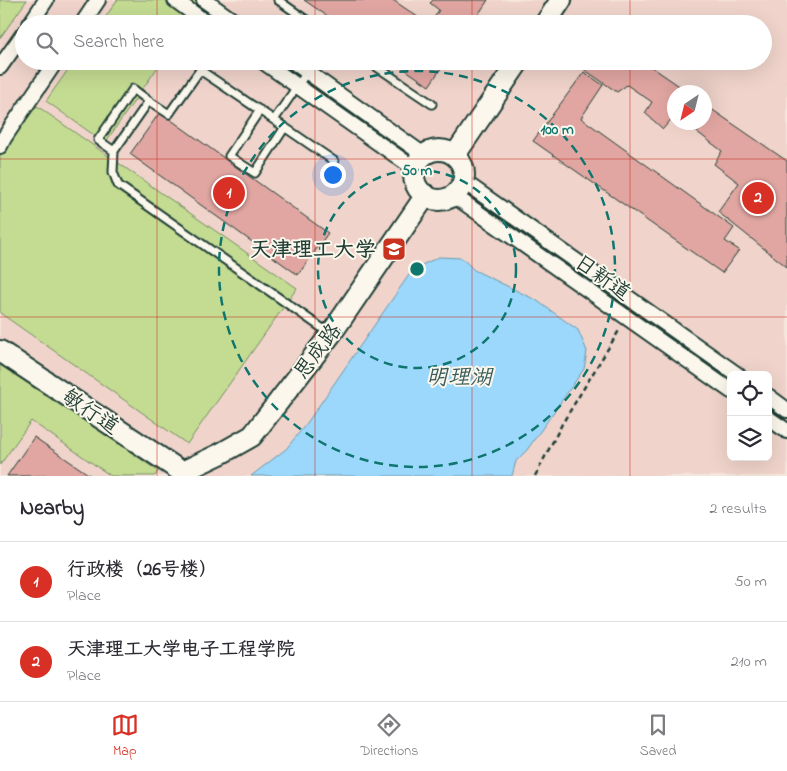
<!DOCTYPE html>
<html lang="en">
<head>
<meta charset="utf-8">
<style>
	body { margin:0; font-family:"Indie Flower","LXGW WenKai TC",sans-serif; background:#f2f2f3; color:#2b2b33 }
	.controls { position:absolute; right:15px; bottom:15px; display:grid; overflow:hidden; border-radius:8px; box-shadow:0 5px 20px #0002 }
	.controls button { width:45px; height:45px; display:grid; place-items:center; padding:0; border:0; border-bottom:1px solid #e1e1e2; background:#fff; color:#2b2b33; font:25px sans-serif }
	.compass { position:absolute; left:667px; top:85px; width:45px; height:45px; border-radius:50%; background:#fff; box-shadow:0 5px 20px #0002; rotate:215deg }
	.you { position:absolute; left:332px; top:174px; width:18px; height:18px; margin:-12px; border:4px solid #fff; border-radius:50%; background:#1a73e8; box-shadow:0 0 0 8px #1a73e833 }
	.badge { display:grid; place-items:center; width:32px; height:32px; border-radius:50%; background:#d93025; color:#fff; font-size:16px; font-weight:700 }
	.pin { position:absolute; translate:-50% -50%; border:2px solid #fff; box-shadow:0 1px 5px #0006 }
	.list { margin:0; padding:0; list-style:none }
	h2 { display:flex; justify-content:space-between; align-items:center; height:65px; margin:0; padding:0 20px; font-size:21px }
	h2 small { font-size:16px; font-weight:400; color:#7c7c81 }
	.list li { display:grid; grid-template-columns:32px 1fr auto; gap:15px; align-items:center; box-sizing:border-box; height:80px; padding:0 20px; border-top:1px solid #e1e1e2 }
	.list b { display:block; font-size:19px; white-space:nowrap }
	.list p { margin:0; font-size:16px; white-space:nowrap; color:#7c7c81 }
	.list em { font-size:16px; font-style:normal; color:#7c7c81 }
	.icon { flex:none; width:28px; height:28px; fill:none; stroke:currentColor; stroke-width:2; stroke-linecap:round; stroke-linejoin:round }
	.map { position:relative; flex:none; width:787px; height:476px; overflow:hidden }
	.search { position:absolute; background:#fff; box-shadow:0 5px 20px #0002; left:15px; right:15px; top:15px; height:55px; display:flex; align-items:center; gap:12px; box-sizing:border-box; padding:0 18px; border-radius:28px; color:#7c7c81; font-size:19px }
	.sheet { height:225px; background:#fff }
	nav { display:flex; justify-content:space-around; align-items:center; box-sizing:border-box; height:70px; border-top:1px solid #e1e1e2; background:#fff; font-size:14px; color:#7c7c81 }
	nav a { display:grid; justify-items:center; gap:2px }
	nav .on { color:#d93025 }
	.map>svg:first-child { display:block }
	.built { fill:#f0d4cb; fill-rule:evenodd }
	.green { fill:#c4db92; stroke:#728c63 }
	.water { fill:#9cd7fc; stroke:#6a99ac }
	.building { fill:#e1a6a2; stroke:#1f3d34 }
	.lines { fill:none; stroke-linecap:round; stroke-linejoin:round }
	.lane-casing { stroke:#1f3d34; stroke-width:11 }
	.street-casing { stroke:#1f3d34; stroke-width:18 }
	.secondary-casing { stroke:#1f3d34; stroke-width:24 }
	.path { stroke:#1f3d34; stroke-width:2.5; stroke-dasharray:5 4; stroke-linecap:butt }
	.lane { stroke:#fbf7ec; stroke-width:7 }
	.street { stroke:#fbf7ec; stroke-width:14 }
	.secondary { stroke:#fbf7ec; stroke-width:20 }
	.grid { fill:none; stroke:#c8321e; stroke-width:1; stroke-opacity:0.55 }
	.ring { fill:none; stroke:#0f766e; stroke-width:2.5; stroke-dasharray:9 6 }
	.labels { text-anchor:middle; stroke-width:4; stroke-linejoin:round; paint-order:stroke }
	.poi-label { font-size:21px; font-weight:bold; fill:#1f3d34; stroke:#fbf7ec; text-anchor:end }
	.street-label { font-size:21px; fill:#1f3d34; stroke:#fbf7ec }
	.water-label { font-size:22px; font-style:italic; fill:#385c5c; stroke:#fbf7ec }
	.centre { fill:#0f766e; stroke:#fbf7ec; stroke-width:2.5 }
	.ring-label { font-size:15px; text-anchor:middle; font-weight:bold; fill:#0f766e; stroke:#fbf7ec; stroke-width:4; stroke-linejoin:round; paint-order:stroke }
</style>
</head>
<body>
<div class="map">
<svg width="787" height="476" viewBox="0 0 787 476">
	<rect width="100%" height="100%" fill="#f6e7dd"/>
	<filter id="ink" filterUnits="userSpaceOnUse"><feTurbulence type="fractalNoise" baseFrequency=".02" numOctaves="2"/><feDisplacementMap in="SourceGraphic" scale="10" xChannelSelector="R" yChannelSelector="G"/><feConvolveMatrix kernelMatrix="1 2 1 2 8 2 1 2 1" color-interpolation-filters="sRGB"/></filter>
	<g filter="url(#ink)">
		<path class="built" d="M 0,0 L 787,0 L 787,476 L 0,476 ZM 24,24 L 763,24 L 763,61 L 24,61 ZM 674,92 L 704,92 L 704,122 L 674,122 ZM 731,375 L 768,375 L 768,457 L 731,457 Z"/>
		<path class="green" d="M 0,0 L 27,0 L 0,38 Z
			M 117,0 L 205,0 L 189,24 L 101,24 Z
			M 74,61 L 162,61 L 105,143 L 46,101 Z
			M 37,106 L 297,288 L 187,444 L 0,313 L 0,153 Z
			M 0,361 L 158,471 L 155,476 L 111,476 L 31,421 L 0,465 Z"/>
		<path class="water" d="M 439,257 L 462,258 L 474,270 L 536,300 L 578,330 L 587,351 L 584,369 L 527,450 L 516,461 L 512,476 L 251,476 L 286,449 L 307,423 L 413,269 Z"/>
		<path class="building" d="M 304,0 L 393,0 L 428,24 L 339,24 Z
			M 433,0 L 488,0 L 472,24 L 430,24 L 439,10 L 430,3 Z
			M 393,61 L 446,61 L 429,86 Z
			M 587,61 L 643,61 L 688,92 L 674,92 L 674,116 L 663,129 L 645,113 L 652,102 L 627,85 L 617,92 L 582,68 Z
			M 584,72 L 603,85 L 581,118 L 734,228 L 725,241 L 739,250 L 722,273 L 533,141 Z
			M 704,104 L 787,161 L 787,267 L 718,212 L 739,183 L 714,164 L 722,151 L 684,122 L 704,122 Z
			M 160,112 L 328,233 L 298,275 L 130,154 Z
			M 34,437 L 91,476 L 7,476 Z"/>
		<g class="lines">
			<g class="lane-casing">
				<path id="lane" d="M 278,0 L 312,24
					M 368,61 L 432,104
					M 307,72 L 274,120 L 200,70 L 169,114 L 149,101 L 114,151 L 113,172 L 118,185 L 329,333
					M 310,74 L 318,61
					M 260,110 L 229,156 L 255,173 L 285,127
					M 274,120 L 334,161
					M 114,151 L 98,140 L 133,89 L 149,101"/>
			</g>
			<g class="street-casing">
				<path id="street" d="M 175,0 L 208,24
					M 204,0 L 238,24
					M 30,24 L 46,0
					M 82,24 L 98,0
					M 262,61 L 415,169
					M 292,61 L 424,155
					M 0,67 L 24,33
					M 0,146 L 4,138 L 56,61
					M 463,181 L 738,375
					M 453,195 L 731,391
					M 768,396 L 787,410
					M 768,418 L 787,431"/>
			</g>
			<g class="secondary-casing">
				<path id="secondary" d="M 545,24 L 561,0
					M414 175a25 25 0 1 1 50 0a25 25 0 1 1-50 0Z
					M 455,155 L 519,61
					M 0,351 L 182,472 L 220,454 L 252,436 L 331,334 L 426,195"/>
			</g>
			<path class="path" d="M 535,476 L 562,424 L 620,329"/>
			<use href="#lane" class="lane"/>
			<use href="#street" class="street"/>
			<use href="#secondary" class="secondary"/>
		</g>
	</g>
	<path class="grid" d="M 157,0 L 157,24M 315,0 L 315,24M 472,0 L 472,24M 630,0 L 630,24M 157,61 L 157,476M 315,61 L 315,476M 472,61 L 472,476M 630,61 L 630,476M 0,159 L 787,159M 0,317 L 787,317"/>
	<g class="ring">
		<circle cx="417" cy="269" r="99"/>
		<circle cx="417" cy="269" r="198"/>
	</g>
	<defs>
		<g id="university-square" transform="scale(1.25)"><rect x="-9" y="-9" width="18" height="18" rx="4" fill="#c8321e" stroke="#fbf7ec"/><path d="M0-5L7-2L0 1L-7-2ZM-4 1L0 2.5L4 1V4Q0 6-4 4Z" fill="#fff"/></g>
	</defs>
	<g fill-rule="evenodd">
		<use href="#university-square" x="394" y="249"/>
	</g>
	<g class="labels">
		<g class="poi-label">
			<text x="376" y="256">天津理工大学</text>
		</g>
		<g class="street-label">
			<text transform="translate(603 277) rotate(35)" y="7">日新道</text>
			<text transform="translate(317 351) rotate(-53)" y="7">思成路</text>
			<text transform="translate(91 411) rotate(34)" y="7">敏行道</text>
		</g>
		<g class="water-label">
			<text x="459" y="384">明理湖</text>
		</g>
	</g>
	<circle cx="417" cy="269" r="8" class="centre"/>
	<g class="ring-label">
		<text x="557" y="134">100 m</text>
		<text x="417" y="175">50 m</text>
	</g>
</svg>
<div class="controls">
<button><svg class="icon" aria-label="locate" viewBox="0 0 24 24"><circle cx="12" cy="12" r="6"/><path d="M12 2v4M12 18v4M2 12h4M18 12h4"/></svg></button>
<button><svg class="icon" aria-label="layers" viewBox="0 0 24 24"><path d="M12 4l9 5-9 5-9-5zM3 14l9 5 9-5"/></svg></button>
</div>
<svg class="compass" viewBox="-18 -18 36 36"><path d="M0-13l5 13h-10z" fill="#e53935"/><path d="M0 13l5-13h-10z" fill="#7c7c81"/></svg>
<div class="you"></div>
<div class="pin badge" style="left:229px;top:193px">1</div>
<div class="pin badge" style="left:758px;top:198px">2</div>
<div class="search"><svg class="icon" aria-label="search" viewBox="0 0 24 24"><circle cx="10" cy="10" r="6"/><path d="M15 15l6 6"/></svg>Search here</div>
</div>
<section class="sheet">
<h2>Nearby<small>2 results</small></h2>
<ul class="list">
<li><span class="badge">1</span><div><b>行政楼（26号楼）</b><p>Place</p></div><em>50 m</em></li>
<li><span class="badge">2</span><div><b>天津理工大学电子工程学院</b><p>Place</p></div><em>210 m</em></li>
</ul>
</section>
<nav>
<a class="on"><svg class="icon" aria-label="map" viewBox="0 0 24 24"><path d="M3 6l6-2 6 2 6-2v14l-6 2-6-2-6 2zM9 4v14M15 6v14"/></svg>Map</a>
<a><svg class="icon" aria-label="directions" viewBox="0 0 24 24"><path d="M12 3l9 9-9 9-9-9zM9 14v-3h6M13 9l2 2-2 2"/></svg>Directions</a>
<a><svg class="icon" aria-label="saved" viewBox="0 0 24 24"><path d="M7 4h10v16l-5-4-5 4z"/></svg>Saved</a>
</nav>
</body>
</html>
